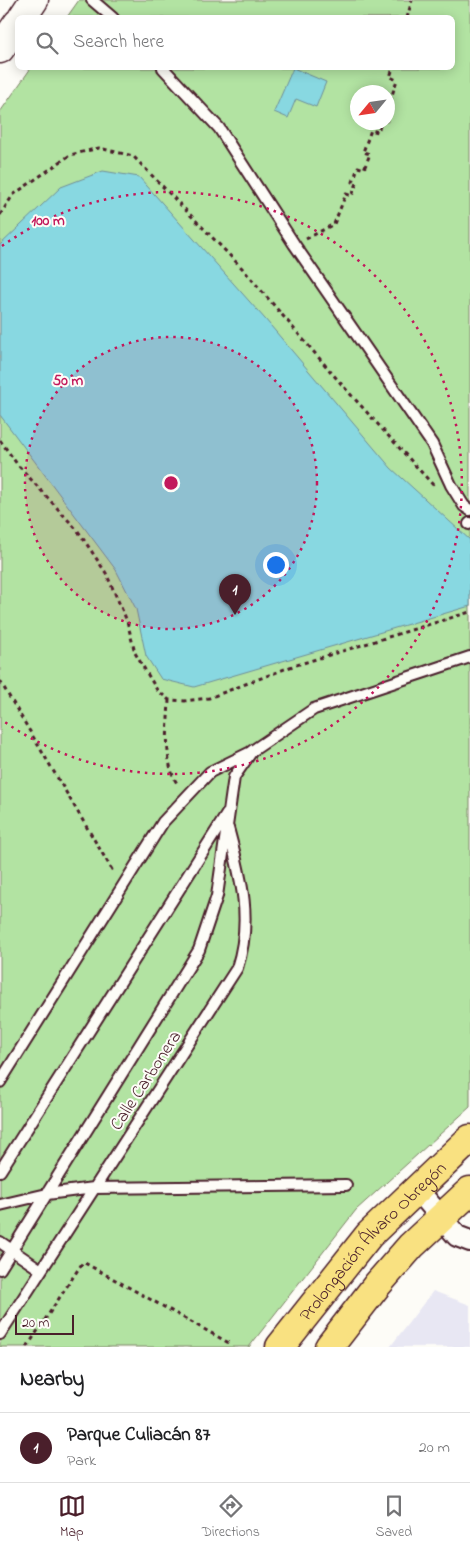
<!DOCTYPE html>
<html lang="en">
<head>
<meta charset="utf-8">
<style>
	body { margin:0; font-family:"Indie Flower",sans-serif; background:#f6f6f6; color:#202124 }
	.compass { position:absolute; left:350px; top:85px; width:45px; height:45px; border-radius:50%; background:#fff; box-shadow:0 2px 12px #0003; rotate:241deg }
	.scale { position:absolute; left:15px; bottom:12px; width:59px; box-sizing:border-box; padding-left:5px; border:2px solid #4a1f2b; border-top:0; font-size:14px; line-height:18px; white-space:nowrap; color:#4a1f2b; -webkit-text-stroke:4px #fdfcf7; paint-order:stroke }
	.you { position:absolute; left:275px; top:564px; width:18px; height:18px; margin:-12px; border:4px solid #fff; border-radius:50%; background:#1a73e8; box-shadow:0 0 0 8px #1a73e833 }
	.badge { display:grid; place-items:center; width:32px; height:32px; border-radius:50%; background:#4a1f2b; color:#fff; font-size:16px; font-weight:700 }
	.pin { position:absolute; translate:-50% -41px; filter:drop-shadow(0 1px 2px #0008) }
	.pin::after { content:''; position:absolute; top:26px; width:18px; height:15px; background:inherit; clip-path:polygon(0 0,100% 0,50% 100%) }
	.list { margin:0; padding:0; list-style:none }
	h2 { display:flex; justify-content:space-between; align-items:center; height:65px; margin:0; padding:0 20px; font-size:21px }
	h2 small { font-size:16px; font-weight:400; color:#757577 }
	.list li { display:grid; grid-template-columns:32px 1fr auto; gap:15px; align-items:center; box-sizing:border-box; height:70px; padding:0 20px; border-top:1px solid #e0e0e0 }
	.list b { display:block; font-size:19px; white-space:nowrap }
	.list p { margin:0; font-size:16px; white-space:nowrap; color:#757577 }
	.list em { font-size:16px; font-style:normal; color:#757577 }
	.icon { flex:none; width:28px; height:28px; fill:none; stroke:currentColor; stroke-width:2; stroke-linecap:round; stroke-linejoin:round }
	.map { position:relative; flex:none; width:470px; height:1347px; overflow:hidden }
	.search { position:absolute; background:#fff; box-shadow:0 2px 12px #0003; left:15px; right:15px; top:15px; height:55px; display:flex; align-items:center; gap:12px; box-sizing:border-box; padding:0 18px; border-radius:8px; color:#757577; font-size:19px }
	.sheet { height:135px; background:#fff }
	nav { display:flex; justify-content:space-around; align-items:center; box-sizing:border-box; height:70px; border-top:1px solid #e0e0e0; background:#fff; font-size:14px; color:#757577 }
	nav a { display:grid; justify-items:center; gap:2px }
	nav .on { color:#4a1f2b }
	.map>svg:first-child { display:block }
	.built { fill:#e8e7f3 }
	.green { fill:#b2e3a2; stroke:#7e8166; fill-rule:evenodd }
	.water { fill:#88d8e1; stroke:#6f8e98 }
	.lines { fill:none; stroke-linecap:round; stroke-linejoin:round }
	.lane-casing { stroke:#4a1f2b; stroke-width:14 }
	.street-casing { stroke:#4a1f2b; stroke-width:24 }
	.secondary-casing { stroke:#4a1f2b; stroke-width:31 }
	.primary-casing { stroke:#4a1f2b; stroke-width:31 }
	.path { stroke:#4a1f2b; stroke-width:3; stroke-dasharray:4 4; stroke-linecap:butt }
	.lane { stroke:#fdfcf7; stroke-width:10 }
	.street { stroke:#fdfcf7; stroke-width:20 }
	.secondary { stroke:#fdfcf7; stroke-width:28 }
	.primary { stroke:#f9e181; stroke-width:28 }
	.ring { fill:none; stroke:#c2185b; stroke-width:2.5; stroke-dasharray:2.5 5 }
	.labels { text-anchor:middle; stroke-width:4; stroke-linejoin:round; paint-order:stroke }
	.street-label { font-size:18px; fill:#4a1f2b; stroke:#fdfcf7 }
	.centre { fill:#c2185b; stroke:#fdfcf7; stroke-width:2.5 }
	.ring-label { font-size:15px; text-anchor:middle; font-weight:bold; fill:#c2185b; stroke:#fdfcf7; stroke-width:4; stroke-linejoin:round; paint-order:stroke }
</style>
</head>
<body>
<div class="map">
<svg width="470" height="1347" viewBox="0 0 470 1347">
	<rect width="100%" height="100%" fill="#fdfcf7"/>
	<filter id="ink" filterUnits="userSpaceOnUse"><feTurbulence type="fractalNoise" baseFrequency=".02" numOctaves="2"/><feDisplacementMap in="SourceGraphic" scale="10" xChannelSelector="R" yChannelSelector="G"/><feConvolveMatrix kernelMatrix="1 2 1 2 8 2 1 2 1" color-interpolation-filters="sRGB"/></filter>
	<g filter="url(#ink)">
		<path class="built" d="M 433,1291 L 470,1305 L 470,1347 L 390,1347 Z"/>
		<path class="green" d="M 79,0 L 470,0 L 470,1107 L 356,1210 L 249,1347 L 0,1347 L 0,112 L 31,68 L 452,68 L 452,18 L 67,17 ZM 358,92 L 388,92 L 388,122 L 358,122 Z"/>
		<path class="water" d="M 293,68 L 326,82 L 316,107 L 296,99 L 288,118 L 274,112 Z
			M 103,171 L 139,177 L 265,319 L 391,468 L 470,540 L 470,606 L 194,687 L 161,679 L 146,656 L 136,609 L 116,570 L 0,415 L 0,245 L 61,187 Z"/>
		<g class="lines">
			<g class="lane-casing">
				<path id="lane" d="M 92,0 L 113,18
					M 163,68 L 219,128 L 294,244 L 432,444 L 451,485 L 464,506 L 470,510
					M 469,524 L 470,523
					M 0,1082 L 163,822 L 210,772 L 251,752
					M 0,1171 L 227,814
					M 0,1205 L 47,1194 L 94,1188 L 346,1185
					M 0,1242 L 41,1270
					M 0,1269 L 199,950 L 217,896 L 234,777 L 252,751 L 314,709 L 470,657
					M 0,1334 L 237,968 C 253,919 241,877 228,828"/>
			</g>
			<g class="street-casing">
				<path id="street" d="M 417,1189 L 457,1236 L 470,1241"/>
			</g>
			<g class="secondary-casing">
				<path id="secondary" d="M 22,18 L 34,0
					M 0,49 L 18,23"/>
			</g>
			<g class="primary-casing">
				<g id="primary">
					<path id="s1" d="M 280,1347 L 369,1235 L 470,1139"/>
					<path d="M 329,1347 L 377,1285 L 411,1246 L 470,1191"/>
				</g>
			</g>
			<path class="path" d="M 407,18 L 412,0
				M 388,97 L 391,98 L 397,80 L 390,77 L 393,68
				M 0,215 L 13,195 L 70,155 L 99,148 L 133,156 L 242,268 L 343,386 L 434,486
				M 306,239 L 334,224 L 346,194 L 352,196 L 357,183 L 353,182 L 358,167 L 364,169 L 370,154 L 363,152 L 371,130 L 378,132 L 381,122
				M 0,440 L 17,464 L 78,531 L 106,573 L 127,621 L 135,653 L 157,690 L 169,700 L 185,701 L 209,698 L 290,667 L 470,612
				M 0,681 L 114,873
				M 169,700 C 168,725 163,763 178,785
				M 27,1347 L 83,1262 L 229,1343"/>
			<use href="#lane" class="lane"/>
			<use href="#street" class="street"/>
			<use href="#secondary" class="secondary"/>
			<use href="#primary" class="primary"/>
		</g>
	</g>
	<circle cx="171" cy="483" r="146" fill="#c2185b" fill-opacity=".12"/>
	<g class="ring">
		<circle cx="171" cy="483" r="146"/>
		<path d="M2 246A291 291 0 1 1 2 720"/>
	</g>
	<g class="labels">
		<g class="street-label">
			<text transform="translate(145 1080) rotate(-57)" y="6">Calle Carbonera</text>
			<text dy="6" stroke="none"><textPath href="#s1" startOffset="141">Prolongación Álvaro Obregón</textPath></text>
		</g>
	</g>
	<circle cx="171" cy="483" r="8" class="centre"/>
	<g class="ring-label">
		<text x="48" y="225">100 m</text>
		<text x="68" y="385">50 m</text>
	</g>
</svg>
<svg class="compass" viewBox="-18 -18 36 36"><path d="M0-13l5 13h-10z" fill="#e53935"/><path d="M0 13l5-13h-10z" fill="#757577"/></svg>
<div class="scale">20 m</div>
<div class="you"></div>
<div class="pin badge" style="left:235px;top:615px">1</div>
<div class="search"><svg class="icon" aria-label="search" viewBox="0 0 24 24"><circle cx="10" cy="10" r="6"/><path d="M15 15l6 6"/></svg>Search here</div>
</div>
<section class="sheet">
<h2>Nearby<small></small></h2>
<ul class="list">
<li><span class="badge">1</span><div><b>Parque Culiacán 87</b><p>Park</p></div><em>20 m</em></li>
</ul>
</section>
<nav>
<a class="on"><svg class="icon" aria-label="map" viewBox="0 0 24 24"><path d="M3 6l6-2 6 2 6-2v14l-6 2-6-2-6 2zM9 4v14M15 6v14"/></svg>Map</a>
<a><svg class="icon" aria-label="directions" viewBox="0 0 24 24"><path d="M12 3l9 9-9 9-9-9zM9 14v-3h6M13 9l2 2-2 2"/></svg>Directions</a>
<a><svg class="icon" aria-label="saved" viewBox="0 0 24 24"><path d="M7 4h10v16l-5-4-5 4z"/></svg>Saved</a>
</nav>
</body>
</html>
